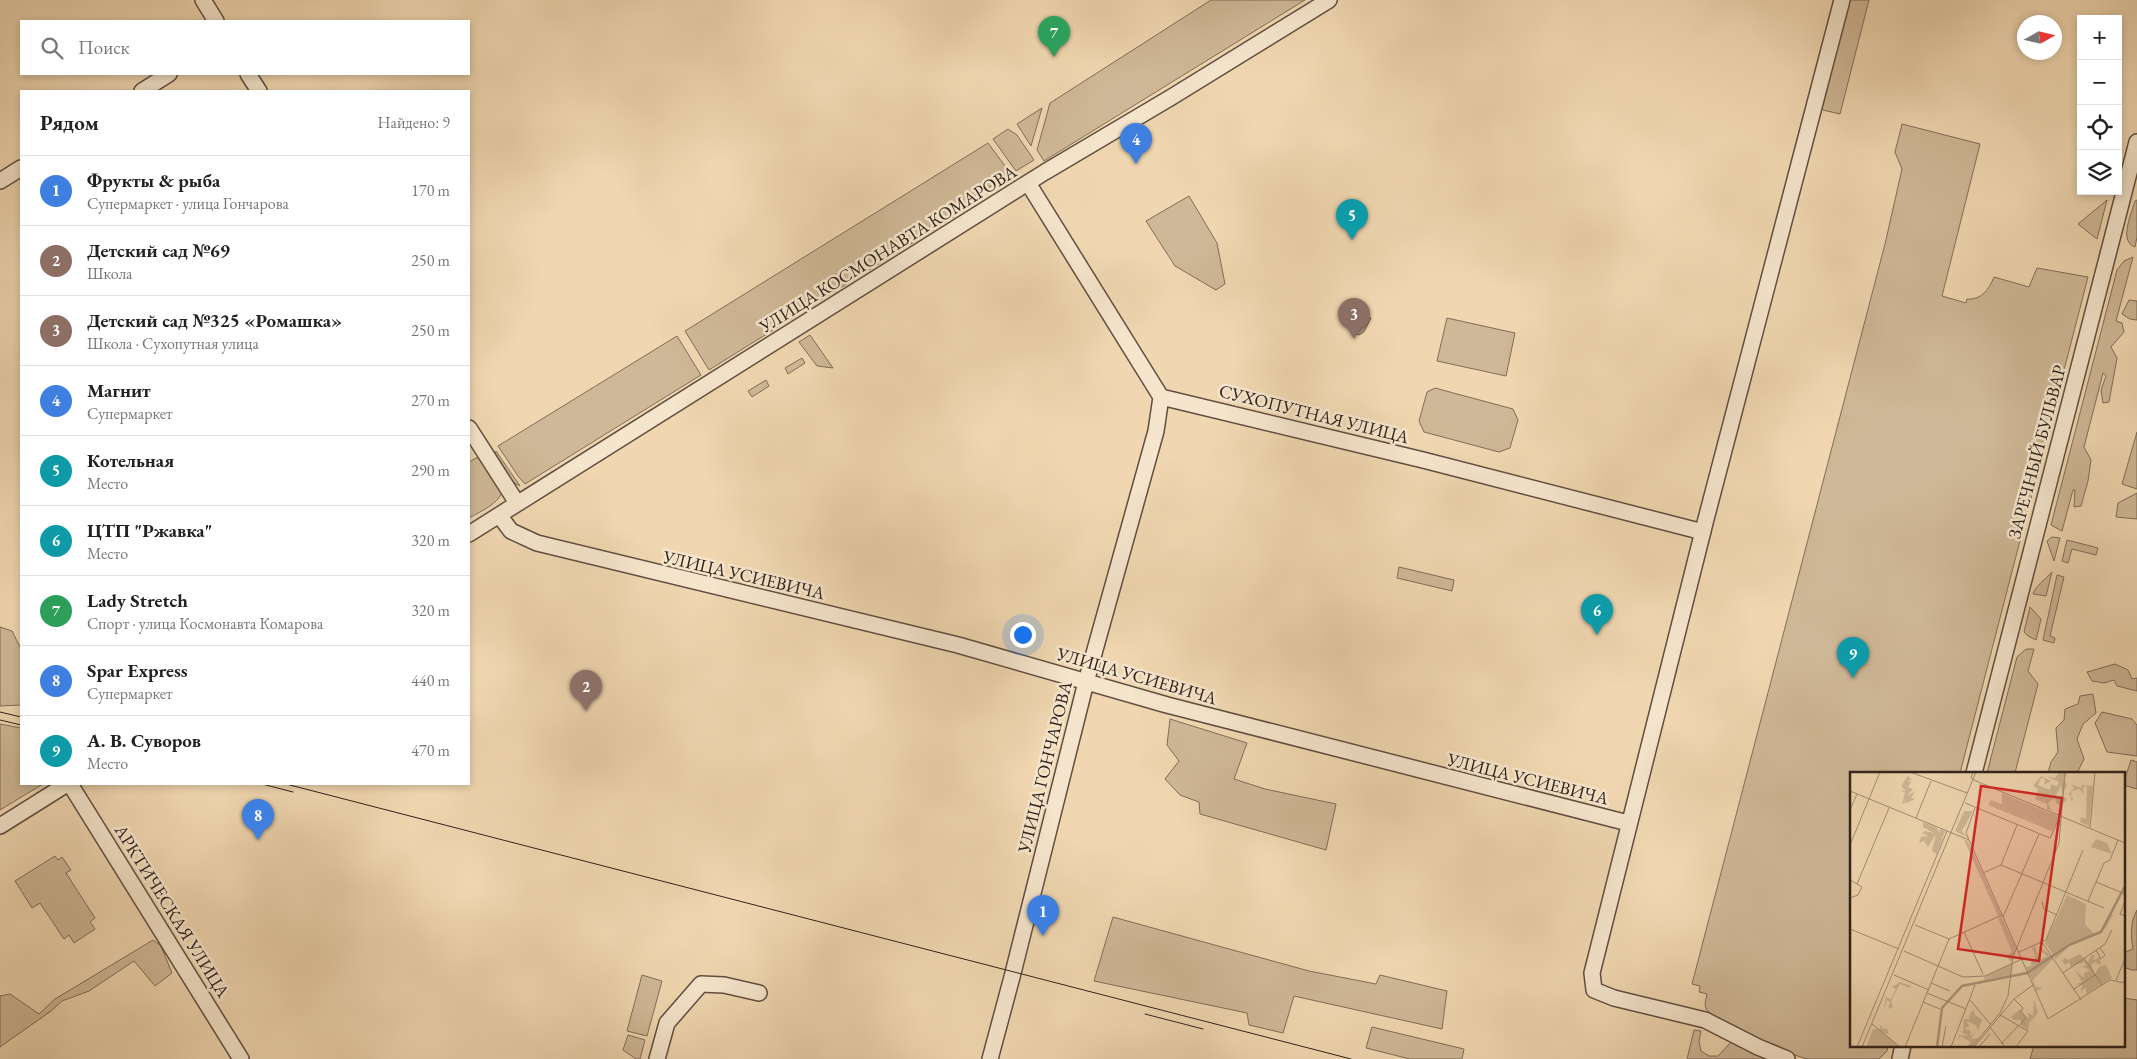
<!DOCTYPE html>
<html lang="ru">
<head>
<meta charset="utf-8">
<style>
	body { margin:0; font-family:"EB Garamond",serif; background:#f2f2f2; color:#222 }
	.controls { position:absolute; right:15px; top:15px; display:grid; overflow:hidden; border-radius:0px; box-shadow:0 2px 8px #0003 }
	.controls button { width:45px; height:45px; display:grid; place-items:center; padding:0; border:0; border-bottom:1px solid #e0e0e0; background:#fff; color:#222; font:25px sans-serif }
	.compass { position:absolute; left:2017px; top:15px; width:45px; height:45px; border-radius:50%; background:#fff; box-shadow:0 2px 8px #0003; rotate:82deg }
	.you { position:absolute; left:1022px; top:634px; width:18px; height:18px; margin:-12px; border:4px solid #fff; border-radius:50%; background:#1a73e8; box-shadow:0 0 0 8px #1a73e833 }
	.badge { display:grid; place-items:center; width:32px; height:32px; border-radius:50%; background:#8f2418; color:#fff; font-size:16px; font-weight:700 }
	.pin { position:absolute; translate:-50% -41px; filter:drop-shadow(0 1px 2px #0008) }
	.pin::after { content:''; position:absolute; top:26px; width:18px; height:15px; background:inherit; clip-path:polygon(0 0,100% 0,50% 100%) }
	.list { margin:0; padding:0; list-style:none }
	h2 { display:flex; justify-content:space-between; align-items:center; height:65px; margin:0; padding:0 20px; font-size:21px }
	h2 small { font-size:16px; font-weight:400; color:#767676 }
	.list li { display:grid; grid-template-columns:32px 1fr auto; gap:15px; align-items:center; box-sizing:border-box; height:70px; padding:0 20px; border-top:1px solid #e0e0e0 }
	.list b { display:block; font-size:19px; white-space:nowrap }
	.list p { margin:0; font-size:16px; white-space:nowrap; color:#767676 }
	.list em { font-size:16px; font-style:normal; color:#767676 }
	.icon { flex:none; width:28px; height:28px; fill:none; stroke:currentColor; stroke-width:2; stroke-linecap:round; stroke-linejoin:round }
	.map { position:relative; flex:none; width:2137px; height:1059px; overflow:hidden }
	.search { position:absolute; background:#fff; box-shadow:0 2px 8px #0003; left:20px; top:20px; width:450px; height:55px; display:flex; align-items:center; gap:12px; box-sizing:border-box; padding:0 18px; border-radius:0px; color:#767676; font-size:19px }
	.panel { position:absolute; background:#fff; box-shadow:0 2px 8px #0003; left:20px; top:90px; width:450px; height:695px; border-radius:0px }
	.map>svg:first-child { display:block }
	.green { fill:#cfb897; stroke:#806d58 }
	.water { fill:#af997e; stroke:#7c6956 }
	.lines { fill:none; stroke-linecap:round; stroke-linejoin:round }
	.minor-casing { stroke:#604f40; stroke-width:18 }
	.minor { stroke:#f5e5cc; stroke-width:15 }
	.tram { stroke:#30221a; stroke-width:1 }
	.labels { text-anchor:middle; stroke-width:5; stroke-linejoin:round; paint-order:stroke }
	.street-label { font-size:18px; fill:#30221a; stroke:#f5e5cc }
	.inset-river { fill:none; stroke:#af997e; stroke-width:2.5 }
	.inset-road { fill:none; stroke:#a38f75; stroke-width:1 }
	.view { fill:#d62828; fill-opacity:0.15; stroke:#d62828; stroke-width:2.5 }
	.inset-edge { fill:none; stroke:#30221a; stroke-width:2.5 }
</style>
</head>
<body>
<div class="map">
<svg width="2137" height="1059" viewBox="0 0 2137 1059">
	<rect width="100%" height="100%" fill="#f0d7b1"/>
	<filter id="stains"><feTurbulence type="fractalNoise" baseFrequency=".004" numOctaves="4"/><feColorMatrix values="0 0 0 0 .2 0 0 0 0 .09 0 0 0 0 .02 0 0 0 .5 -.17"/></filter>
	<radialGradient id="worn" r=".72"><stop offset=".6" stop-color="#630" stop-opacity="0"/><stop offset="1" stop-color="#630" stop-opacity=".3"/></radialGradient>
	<path class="green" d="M 1211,0 L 1305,0 L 1044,161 L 1037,150 L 1050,103 Z
		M 1848,0 L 1869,0 L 1840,114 L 1823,110 L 1820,105 Z
		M 1042,108 L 1031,146 L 1017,124 Z
		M 1902,124 L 1980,144 L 1942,296 L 1966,303 L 1967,299 C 1982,300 1989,289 1994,277 L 2029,287 L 2037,268 L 2088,277 L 1960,773 L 1851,773 L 1851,1045 L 1888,1045 L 1887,1051 L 1879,1059 C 1856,1059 1832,1059 1809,1059 C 1793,1057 1714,1022 1706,1009 C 1704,1004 1706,999 1707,994 L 1699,992 L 1700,986 L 1692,984 L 1885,244 L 1902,169 L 1895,152 Z
		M 1008,129 L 1017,135 L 1034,160 L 1016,171 L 993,139 Z
		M 988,143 L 1011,174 L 970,199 L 973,205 L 709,370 L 685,331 Z
		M 1189,196 L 1217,243 L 1225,284 L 1216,290 L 1175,266 L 1146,221 Z
		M 2107,200 L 2097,239 L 2078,224 Z
		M 2137,200 L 2137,237 L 2135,247 C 2118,241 2132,213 2135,201 Z
		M 2133,257 L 2116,321 L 2122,323 L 2124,332 L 2111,347 L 2117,358 L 2109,402 L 2103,403 L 2101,390 L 2106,376 L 2103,373 L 2084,447 L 2091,460 L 2088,481 L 2081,506 L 2074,507 L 2075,490 L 2073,490 L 2062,531 L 2051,525 L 2117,270 L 2124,261 Z
		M 2129,300 L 2137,301 L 2137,320 L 2130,319 L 2122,314 Z
		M 1447,318 L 1515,333 L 1506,376 L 1437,361 Z
		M 810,335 L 833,368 L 817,366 L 799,342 Z
		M 677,336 L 701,375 L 525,484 L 518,476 L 498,446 Z
		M 802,358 L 805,363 L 788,374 L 785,368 Z
		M 766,380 L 769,386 L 752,397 L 748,391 Z
		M 1435,388 L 1513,409 L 1518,420 L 1510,448 L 1499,452 L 1424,432 L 1419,421 L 1427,392 Z
		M 2137,432 L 2137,489 L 2122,484 Z
		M 496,451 L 520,486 L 511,481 L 494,455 Z
		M 476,458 L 480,458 L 502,490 C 501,503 479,512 469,518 L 469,462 Z
		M 2137,493 L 2137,519 L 2116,517 L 2118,503 Z
		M 2052,537 L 2060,538 L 2054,561 L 2047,541 Z
		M 2067,540 L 2098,548 L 2096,555 L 2072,549 L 2068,563 L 2062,561 Z
		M 1399,567 L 1454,580 L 1452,591 L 1397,578 Z
		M 2052,572 L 2046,596 L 2033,594 C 2036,585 2046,579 2052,572 Z
		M 2057,575 L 2064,577 L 2050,636 L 2055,638 L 2054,643 L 2043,640 Z
		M 2030,607 L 2041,619 L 2036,640 L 2028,636 L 2024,632 Z
		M 0,627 L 12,631 L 21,649 L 21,705 L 0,706 Z
		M 2026,649 L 2034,649 L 2028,671 L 2038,684 L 2015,773 L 1987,773 L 2017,657 Z
		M 2115,664 L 2128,670 L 2132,679 L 2137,678 L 2137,691 L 2117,686 L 2114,680 L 2104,683 L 2092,681 L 2087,672 Z
		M 2093,694 L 2096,713 L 2083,724 L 2077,739 L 2084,759 L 2077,773 L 2048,773 L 2051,762 L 2058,752 L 2056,728 L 2064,720 L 2065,709 L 2078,704 L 2080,696 Z
		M 2102,712 L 2132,719 L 2137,725 L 2137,756 L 2107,752 L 2095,723 Z
		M 1170,719 L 1247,743 L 1234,779 L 1265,789 L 1336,804 L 1326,850 L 1200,814 L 1199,802 L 1180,795 L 1165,779 L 1179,761 L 1167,745 Z
		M 0,724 L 21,728 L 21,784 L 43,784 L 0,810 Z
		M 2131,760 L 2137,762 L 2137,789 L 2123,785 Z
		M 55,856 L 58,860 L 62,857 L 71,870 L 66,873 L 95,918 L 90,922 L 95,929 L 74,943 L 69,935 L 64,939 L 40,903 L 32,908 L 15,881 Z
		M 2137,910 L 2137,970 L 2132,970 L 2123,967 L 2123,953 L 2133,949 C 2131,938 2130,921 2137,910 Z
		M 1113,917 L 1309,971 L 1376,984 L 1380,975 L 1447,991 L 1442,1029 L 1294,996 L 1283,1033 L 1249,1025 L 1247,1013 L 1094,981 Z
		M 153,940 L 161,946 L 172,973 L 155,986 L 134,961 L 89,991 L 62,1001 L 51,1011 L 0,1047 L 0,996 L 10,994 L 39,1014 L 55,999 Z
		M 642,975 L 662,981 L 647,1036 L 627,1031 Z
		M 2123,998 L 2137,1000 L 2137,1059 L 2030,1059 L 2034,1045 L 2123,1045 Z
		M 1372,1027 L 1464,1049 L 1462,1059 L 1410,1059 L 1366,1048 Z
		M 1694,1030 L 1701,1031 L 1699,1042 L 1701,1051 L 1709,1056 L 1718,1056 L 1732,1041 L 1771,1059 L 1687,1059 Z
		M 628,1035 L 645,1040 L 640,1059 L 636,1059 L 623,1050 Z"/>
	<path class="water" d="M 1359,316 L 1371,318 L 1364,332 L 1359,335 L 1353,333 L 1352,329 L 1357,317 Z"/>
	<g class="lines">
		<g class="minor-casing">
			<path id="minor" d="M 203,0 L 216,21
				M 248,74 L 259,91
				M 142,91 L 169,74
				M 0,181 L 21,168
				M 1028,183 L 1161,397 L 1423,460 L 1703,532
				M 469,428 L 517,503
				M 499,515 L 511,531 L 537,543 L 958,645 L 1167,705 L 1628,823
				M 469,534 L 1045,172 L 1170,98 L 1329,0
				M 1974,773 L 2137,142
				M 70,784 L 241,1059
				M 0,826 L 67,784
				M 657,1059 L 667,1023 L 701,984 L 724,985 L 759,993
				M 990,1059 L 1012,977 L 1086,682 L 1156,431 L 1161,397
				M 1787,1059 L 1758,1047 L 1705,1020 L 1614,998 L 1594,990 L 1592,973 L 1706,519 L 1842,0
				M 1900,1059 L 1903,1045"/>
		</g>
		<use href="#minor" class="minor"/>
		<path class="tram" d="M 0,712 L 21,717
			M 0,720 L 21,725
			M 262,784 L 293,792
			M 286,784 L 1351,1059
			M 1145,1014 L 1203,1029"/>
	</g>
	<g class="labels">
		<g class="street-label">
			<text transform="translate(888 249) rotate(-32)" y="6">УЛИЦА КОСМОНАВТА КОМАРОВА</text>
			<text transform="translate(1314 414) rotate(14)" y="6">СУХОПУТНАЯ УЛИЦА</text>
			<text transform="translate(2037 452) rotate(-75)" y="6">ЗАРЕЧНЫЙ БУЛЬВАР</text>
			<text transform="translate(744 575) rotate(13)" y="6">УЛИЦА УСИЕВИЧА</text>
			<text transform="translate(1137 676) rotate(16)" y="6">УЛИЦА УСИЕВИЧА</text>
			<text transform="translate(1045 767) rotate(-76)" y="6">УЛИЦА ГОНЧАРОВА</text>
			<text transform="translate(1528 779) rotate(14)" y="6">УЛИЦА УСИЕВИЧА</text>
			<text transform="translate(172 911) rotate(58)" y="6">АРКТИЧЕСКАЯ УЛИЦА</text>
		</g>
	</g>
	<g transform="translate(1850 772)">
		<rect width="275" height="275" fill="#f0d7b1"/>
		<path d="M 209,0 L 217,2 L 214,7 L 217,13 L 212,24 L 217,27 L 211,34 L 206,31 L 205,27 L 212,23 L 211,13 L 205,26 L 198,31 L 202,39 L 197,37 L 197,32 L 185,27 L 188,17 L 183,14 L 191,4 L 201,9 L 194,13 L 195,7 L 191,6 L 188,13 L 200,18 L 201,12 L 207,14 L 209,10 L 196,4 L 205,6 ZM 58,4 L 62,8 L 57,8 L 61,10 L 58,15 L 63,17 L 57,24 L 66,19 L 61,25 L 65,27 L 57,31 L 54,27 L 56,31 L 52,32 L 55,21 L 50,18 L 56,19 L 51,14 ZM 221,12 L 231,16 L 232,13 L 243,14 L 239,54 L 230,50 L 231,45 L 236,47 L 237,14 L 233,15 L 234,22 L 229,17 L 222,19 L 220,25 L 223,26 L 222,30 L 219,22 L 224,16 ZM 152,21 L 209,45 L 202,59 L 138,33 L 141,28 L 152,32 ZM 114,39 L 123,39 L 112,59 L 116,65 L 105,59 ZM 73,50 L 87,56 L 89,61 L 90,57 L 95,59 L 87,82 L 82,79 L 86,62 L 78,75 L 74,69 L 69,71 L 71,65 L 78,64 L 72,61 L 75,59 L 84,61 L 73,55 ZM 104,64 L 118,69 L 151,142 L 148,144 L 114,68 ZM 246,67 L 257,71 L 262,82 L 241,75 ZM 217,123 L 236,132 L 235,152 L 244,162 L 254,157 L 260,141 L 263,143 L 256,155 L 249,162 L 222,172 L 206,187 L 195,171 ZM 151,144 L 166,176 L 161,190 L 156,184 L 162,180 L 148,146 ZM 185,174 L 188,188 L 197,184 L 192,180 L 193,176 L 203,187 L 183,208 L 186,215 L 192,216 L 187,219 L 176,195 L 181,194 L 181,190 L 186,185 L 182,176 ZM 230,182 L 238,191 L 241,183 L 245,183 L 243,188 L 250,185 L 251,193 L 245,190 L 241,193 L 245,202 L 249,195 L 256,193 L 262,206 L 236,222 L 236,215 L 231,220 L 232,213 L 226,212 L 232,210 L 225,198 L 234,206 L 234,201 L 240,198 L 231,194 L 236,194 L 235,190 L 222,194 L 222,197 L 219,190 L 215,193 L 211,188 L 211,185 L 213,190 L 214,185 L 218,188 ZM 162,192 L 161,203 L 134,208 L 135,204 ZM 50,210 L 61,214 L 60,216 L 50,212 L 41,229 L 43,235 L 38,237 L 40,230 L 37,228 L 33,240 L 36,225 L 41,227 L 46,217 L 42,215 ZM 184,227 L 188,241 L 179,251 L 178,258 L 171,253 L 171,248 L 164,248 L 161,245 L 170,237 L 177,246 L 179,244 L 177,240 L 183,244 ZM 124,238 L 125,243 L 132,248 L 128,259 L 126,253 L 117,249 L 119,254 L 114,257 L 120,258 L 121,264 L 126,259 L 121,267 L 129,266 L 122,275 L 117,275 L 121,270 L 110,264 L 108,269 L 109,263 L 119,264 L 109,259 L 113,260 L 114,247 L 119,247 L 120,241 ZM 29,252 L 34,257 L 37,256 L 39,263 L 32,259 L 49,275 L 16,275 L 23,257 L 31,257 Z" fill="#cfb897"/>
		<path class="inset-river" d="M 87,275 L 92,236 L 112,214 L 177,201 L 219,173 L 251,160 L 275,114"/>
		<path class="inset-road" d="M 60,0 L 117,21M 123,0 L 121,6 L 126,9 L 275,71M 0,19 L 119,68M 115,31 L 200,66 L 210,44M 125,36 L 116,61 L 198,247 L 260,208 L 275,211M 0,38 L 7,22M 66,46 L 81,9M 240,56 L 245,0M 0,73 L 30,0M 151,93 L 254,136M 133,101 L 151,93 L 167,53M 0,108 L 12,115 L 8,123 L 0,126M 246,110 L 275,122M 7,112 L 39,36M 238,129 L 254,91 L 260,88 L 268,68M 275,129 L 270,142 L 275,144M 192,130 L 194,137 L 207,143M 153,145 L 189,62M 65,153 L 99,167 L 152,143M 0,157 L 49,177M 114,160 L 133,202M 192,170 L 231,228M 246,178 L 251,187 L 255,183 L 250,176M 54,179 L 113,205 L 135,204 L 172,187M 169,180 L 196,168 L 233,78M 234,186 L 252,213M 213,201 L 255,172 L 262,158M 44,203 L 79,218M 266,208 L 275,187M 81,211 L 100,219M 224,217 L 245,203M 77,221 L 116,237M 164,227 L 173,236 L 171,240 L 176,245 L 170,253M 120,228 L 141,253M 73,230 L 90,237M 150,243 L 178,259 L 166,275M 22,252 L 50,275M 140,255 L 155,275M 151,272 L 169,253M 7,275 L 97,59M 12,275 L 126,0M 55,275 L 99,167M 92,275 L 96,254M 101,275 L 125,213M 122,275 L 150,241 L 158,224 L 163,185 L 209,71 L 215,0M 124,275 L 164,227 L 183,213M 129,275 L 140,262"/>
		<path class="view" d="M 131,14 L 212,26 L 189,189 L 108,177 Z"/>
		<rect width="275" height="275" class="inset-edge"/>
	</g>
	<rect width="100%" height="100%" filter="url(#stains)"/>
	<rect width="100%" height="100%" fill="url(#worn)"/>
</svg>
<div class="controls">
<button>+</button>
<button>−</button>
<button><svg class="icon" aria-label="locate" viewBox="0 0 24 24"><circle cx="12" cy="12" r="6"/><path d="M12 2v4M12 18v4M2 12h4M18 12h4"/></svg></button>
<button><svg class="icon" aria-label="layers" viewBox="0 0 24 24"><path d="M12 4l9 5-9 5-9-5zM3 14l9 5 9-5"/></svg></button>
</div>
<svg class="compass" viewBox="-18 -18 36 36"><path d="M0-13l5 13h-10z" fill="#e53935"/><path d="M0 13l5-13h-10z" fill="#767676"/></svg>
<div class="you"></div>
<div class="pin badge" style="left:1043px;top:936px;background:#3f7fe0">1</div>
<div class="pin badge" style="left:586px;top:711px;background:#8d6e63">2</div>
<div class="pin badge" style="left:1354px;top:339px;background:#8d6e63">3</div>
<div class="pin badge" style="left:1136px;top:164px;background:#3f7fe0">4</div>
<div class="pin badge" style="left:1352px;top:240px;background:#0f9aa8">5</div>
<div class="pin badge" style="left:1597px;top:635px;background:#0f9aa8">6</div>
<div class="pin badge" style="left:1054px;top:57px;background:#2e9e5b">7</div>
<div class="pin badge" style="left:258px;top:840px;background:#3f7fe0">8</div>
<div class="pin badge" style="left:1853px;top:678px;background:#0f9aa8">9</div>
<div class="search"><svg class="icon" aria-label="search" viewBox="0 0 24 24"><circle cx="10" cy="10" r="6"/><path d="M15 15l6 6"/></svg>Поиск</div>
<section class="panel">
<h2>Рядом<small>Найдено: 9</small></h2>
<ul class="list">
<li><span class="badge" style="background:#3f7fe0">1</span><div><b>Фрукты &amp; рыба</b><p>Супермаркет · улица Гончарова</p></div><em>170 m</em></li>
<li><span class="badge" style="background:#8d6e63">2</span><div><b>Детский сад №69</b><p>Школа</p></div><em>250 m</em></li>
<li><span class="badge" style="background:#8d6e63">3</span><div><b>Детский сад №325 «Ромашка»</b><p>Школа · Сухопутная улица</p></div><em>250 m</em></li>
<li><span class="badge" style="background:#3f7fe0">4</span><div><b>Магнит</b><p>Супермаркет</p></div><em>270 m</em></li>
<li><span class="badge" style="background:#0f9aa8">5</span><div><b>Котельная</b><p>Место</p></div><em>290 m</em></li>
<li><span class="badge" style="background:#0f9aa8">6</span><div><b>ЦТП &quot;Ржавка&quot;</b><p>Место</p></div><em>320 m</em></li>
<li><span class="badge" style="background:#2e9e5b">7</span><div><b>Lady Stretch</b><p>Спорт · улица Космонавта Комарова</p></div><em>320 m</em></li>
<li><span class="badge" style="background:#3f7fe0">8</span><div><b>Spar Express</b><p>Супермаркет</p></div><em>440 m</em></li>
<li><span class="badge" style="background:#0f9aa8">9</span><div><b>А. В. Суворов</b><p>Место</p></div><em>470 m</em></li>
</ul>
</section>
</div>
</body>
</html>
